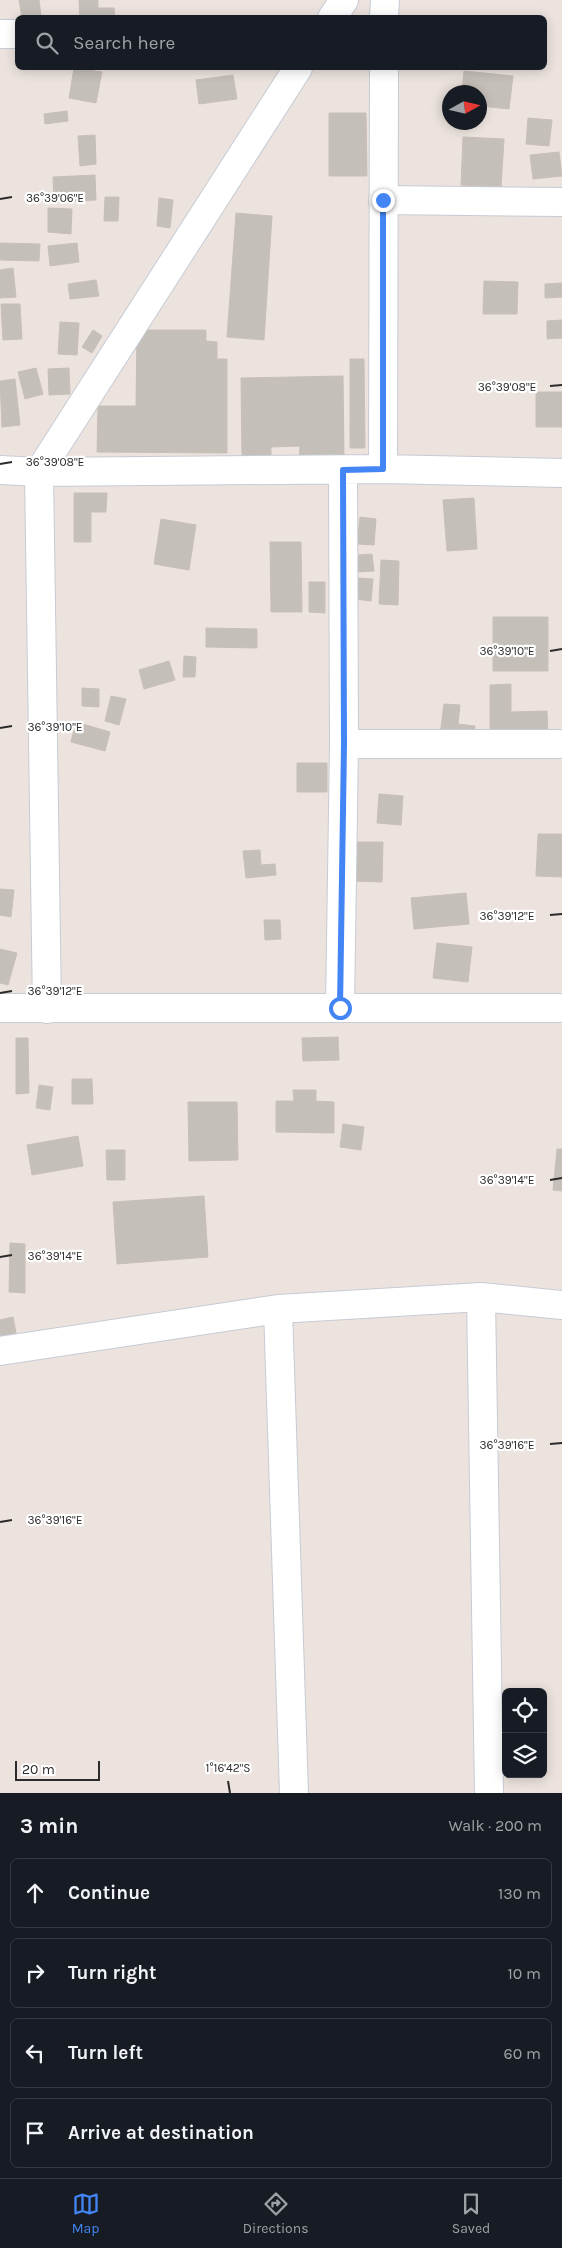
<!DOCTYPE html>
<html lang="en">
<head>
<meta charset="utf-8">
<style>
	body { margin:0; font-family:Karla,sans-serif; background:#242831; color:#f1f3f6 }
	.controls { position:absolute; right:15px; bottom:15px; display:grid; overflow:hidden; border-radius:8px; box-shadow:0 2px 12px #0003 }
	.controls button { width:45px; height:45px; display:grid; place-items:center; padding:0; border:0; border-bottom:1px solid #363941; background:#171b24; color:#f1f3f6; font:25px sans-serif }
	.compass { position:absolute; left:442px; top:85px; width:45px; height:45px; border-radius:50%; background:#171b24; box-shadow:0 2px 12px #0003; rotate:82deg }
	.scale { position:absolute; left:15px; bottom:12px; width:85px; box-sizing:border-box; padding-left:5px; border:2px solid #2b2b2b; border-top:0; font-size:14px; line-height:18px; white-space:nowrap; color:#2b2b2b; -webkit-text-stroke:4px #fff; paint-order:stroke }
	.stop { position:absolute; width:15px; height:15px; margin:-11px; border:4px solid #4385f4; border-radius:50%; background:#fff }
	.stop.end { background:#4385f4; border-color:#fff; box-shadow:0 1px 5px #0008 }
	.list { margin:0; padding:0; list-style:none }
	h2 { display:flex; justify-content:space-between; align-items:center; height:65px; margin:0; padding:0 20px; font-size:21px }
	h2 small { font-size:16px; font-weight:400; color:#9ea1a6 }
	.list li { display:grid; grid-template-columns:32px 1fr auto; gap:15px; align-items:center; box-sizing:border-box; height:70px; margin:0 10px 10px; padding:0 10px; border:1px solid #363941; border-radius:8px }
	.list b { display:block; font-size:19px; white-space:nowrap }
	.list em { font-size:16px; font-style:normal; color:#9ea1a6 }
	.icon { flex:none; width:28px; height:28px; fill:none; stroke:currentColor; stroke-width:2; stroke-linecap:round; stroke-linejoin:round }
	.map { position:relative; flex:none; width:562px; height:1793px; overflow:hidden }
	.search { position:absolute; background:#171b24; box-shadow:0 2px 12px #0003; left:15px; right:15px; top:15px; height:55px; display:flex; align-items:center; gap:12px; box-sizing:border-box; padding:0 18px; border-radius:8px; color:#9ea1a6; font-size:19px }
	.sheet { height:385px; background:#171b24 }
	nav { display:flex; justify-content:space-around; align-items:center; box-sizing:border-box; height:70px; border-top:1px solid #363941; background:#171b24; font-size:14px; color:#9ea1a6 }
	nav a { display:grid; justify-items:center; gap:2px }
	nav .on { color:#4385f4 }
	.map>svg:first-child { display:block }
	.building { fill:#c5bfb9; stroke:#c8bfb7 }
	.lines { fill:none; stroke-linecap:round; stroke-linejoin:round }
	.street-casing { stroke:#c6cbd4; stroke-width:30 }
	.street { stroke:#fff; stroke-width:28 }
	.route { stroke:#4385f4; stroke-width:6 }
	.ticks { fill:none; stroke:#2b2b2b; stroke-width:2 }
	.ticks-label { font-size:12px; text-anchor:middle; fill:#2b2b2b; stroke:#fff; stroke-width:4.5; stroke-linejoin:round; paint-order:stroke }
</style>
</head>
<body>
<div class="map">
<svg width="562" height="1793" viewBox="0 0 562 1793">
	<rect width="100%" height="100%" fill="#ece3de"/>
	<path class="building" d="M 19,0 L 39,0 L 41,16 L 22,18 Z
		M 79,0 L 98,0 L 98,8 L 114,8 L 115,18 L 80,18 Z
		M 74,68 L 102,72 L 96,103 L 69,98 Z
		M 464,71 L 513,76 L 509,109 L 480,106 L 480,92 L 462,92 Z
		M 233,75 L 237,99 L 199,104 L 196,80 Z
		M 67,111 L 68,121 L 45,124 L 44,114 Z
		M 329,113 L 366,113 L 367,176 L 329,176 Z
		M 528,118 L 552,120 L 549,146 L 526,144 Z
		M 95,135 L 96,164 L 80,166 L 78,136 Z
		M 463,137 L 504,139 L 501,187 L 461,185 Z
		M 559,152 L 562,176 L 533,179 L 530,155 Z
		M 95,175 L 96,200 L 54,202 L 53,177 Z
		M 105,197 L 119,197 L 118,221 L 104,221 Z
		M 159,198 L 173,200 L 170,228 L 157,226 Z
		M 48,208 L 72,209 L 71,234 L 48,232 Z
		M 236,213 L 272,216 L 264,340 L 227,337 Z
		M 0,243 L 40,244 L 39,261 L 0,260 Z
		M 77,243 L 79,262 L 50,266 L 48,246 Z
		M 13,268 L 16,297 L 0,298 L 0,270 Z
		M 96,280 L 99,296 L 70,299 L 68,284 Z
		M 484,281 L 518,282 L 517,314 L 483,314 Z
		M 562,283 L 562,297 L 545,298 L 545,284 Z
		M 1,304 L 20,304 L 22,339 L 3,340 Z
		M 562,320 L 562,338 L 547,339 L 547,321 Z
		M 60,322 L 79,323 L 77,355 L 58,354 Z
		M 93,330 L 102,336 L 92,353 L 82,347 Z
		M 137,330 L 206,330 L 206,341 L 217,342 L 217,359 L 227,359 L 227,453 L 97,452 L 98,406 L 136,406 Z
		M 350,359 L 364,359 L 365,448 L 350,448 Z
		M 36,368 L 43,394 L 25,399 L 18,372 Z
		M 69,368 L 70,394 L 49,395 L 48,369 Z
		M 343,376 L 344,459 L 299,459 L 300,446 L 271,447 L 271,460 L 242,460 L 241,378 Z
		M 15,379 L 20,425 L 2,427 L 0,381 Z
		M 536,392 L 562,392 L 562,427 L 536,427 Z
		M 74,493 L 107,493 L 106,512 L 91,512 L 91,542 L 74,542 Z
		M 474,498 L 477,549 L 447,551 L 443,500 Z
		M 360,517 L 376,519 L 374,545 L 357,544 Z
		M 161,519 L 196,525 L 189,570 L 154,564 Z
		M 270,542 L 301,542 L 302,612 L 271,612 Z
		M 372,554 L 374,571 L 358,572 L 357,555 Z
		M 381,560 L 399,561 L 398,605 L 379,604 Z
		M 357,578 L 373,579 L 371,601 L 355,599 Z
		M 309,582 L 325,582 L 325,613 L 309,612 Z
		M 493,617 L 548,617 L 548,671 L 493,671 Z
		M 206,628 L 257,629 L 257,648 L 206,647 Z
		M 184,656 L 196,657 L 195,677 L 183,677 Z
		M 169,661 L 175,680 L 144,689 L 139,670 Z
		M 511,684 L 511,712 L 547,711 L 548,734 L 490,734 L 490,685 Z
		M 82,688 L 99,689 L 99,707 L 82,706 Z
		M 111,696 L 126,699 L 119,725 L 105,721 Z
		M 444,704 L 460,705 L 458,724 L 475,726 L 474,738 L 440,735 Z
		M 76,722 L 110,732 L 105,751 L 71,742 Z
		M 297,763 L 327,763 L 327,792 L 297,792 Z
		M 379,794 L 403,796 L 401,825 L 377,823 Z
		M 538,834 L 562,834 L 562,877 L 536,876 Z
		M 352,842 L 383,842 L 382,882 L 351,881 Z
		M 260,850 L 261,865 L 275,864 L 276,875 L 246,878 L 243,851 Z
		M 0,889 L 14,890 L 11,917 L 0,915 Z
		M 466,893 L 469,924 L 414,929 L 411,898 Z
		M 264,920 L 280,920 L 281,939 L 265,940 Z
		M 437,943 L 472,947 L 468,982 L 433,978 Z
		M 0,949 L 17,953 L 8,985 L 0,983 Z
		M 338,1037 L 339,1060 L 303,1061 L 302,1038 Z
		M 16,1038 L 28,1038 L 29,1093 L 16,1094 Z
		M 72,1079 L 92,1079 L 93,1104 L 72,1104 Z
		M 39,1085 L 53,1087 L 50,1110 L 36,1108 Z
		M 293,1090 L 316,1090 L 316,1101 L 334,1102 L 334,1133 L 276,1132 L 276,1101 L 294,1101 Z
		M 188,1102 L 237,1102 L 238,1160 L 189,1161 Z
		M 343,1124 L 364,1127 L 361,1150 L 340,1147 Z
		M 78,1136 L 83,1166 L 32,1175 L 27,1145 Z
		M 557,1149 L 562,1149 L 562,1191 L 553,1190 Z
		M 106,1150 L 125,1150 L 125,1180 L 107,1180 Z
		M 204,1196 L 208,1257 L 117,1264 L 113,1202 Z
		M 10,1243 L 25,1244 L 25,1293 L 9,1292 Z
		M 13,1317 L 17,1338 L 0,1342 L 0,1320 Z"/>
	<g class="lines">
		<g class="street-casing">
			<path id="street" d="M 332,18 L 344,0
				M 384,18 L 385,0
				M 0,34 L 18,34
				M 383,200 L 562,202
				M 383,469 L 384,68
				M 0,470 L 39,472 L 383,469 L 562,473
				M 344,744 L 562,744
				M 0,1008 L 562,1008
				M 340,1008 L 344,744 L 343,471
				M 47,1009 L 39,472 L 298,68
				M 481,1297 L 489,1793
				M 278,1309 L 294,1793
				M 0,1351 L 278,1309 L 481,1297 L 562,1305"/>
		</g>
		<use href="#street" class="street"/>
	</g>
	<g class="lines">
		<path class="route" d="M 340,1008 L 344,744 L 343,470 L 383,469 L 383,200"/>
	</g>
	<path class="ticks" d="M 0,199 L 12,197M 550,386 L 562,385M 0,464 L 12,462M 550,651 L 562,649M 0,728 L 12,726M 550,915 L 562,914M 0,993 L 12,991M 550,1180 L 562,1178M 0,1257 L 12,1255M 550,1444 L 562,1443M 0,1522 L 12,1520M 228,1781 L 230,1793"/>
	<g class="ticks-label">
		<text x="55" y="202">36°39'06"E</text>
		<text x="507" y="391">36°39'08"E</text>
		<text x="55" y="466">36°39'08"E</text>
		<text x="507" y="655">36°39'10"E</text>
		<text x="55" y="731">36°39'10"E</text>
		<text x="507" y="920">36°39'12"E</text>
		<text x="55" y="995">36°39'12"E</text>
		<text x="507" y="1184">36°39'14"E</text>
		<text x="55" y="1260">36°39'14"E</text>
		<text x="507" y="1449">36°39'16"E</text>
		<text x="55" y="1524">36°39'16"E</text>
		<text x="228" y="1772">1°16'42"S</text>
	</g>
</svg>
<div class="controls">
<button><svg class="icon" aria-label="locate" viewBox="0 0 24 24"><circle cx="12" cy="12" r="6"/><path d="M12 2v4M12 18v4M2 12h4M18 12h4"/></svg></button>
<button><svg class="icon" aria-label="layers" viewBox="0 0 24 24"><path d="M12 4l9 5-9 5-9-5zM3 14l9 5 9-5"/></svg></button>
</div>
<svg class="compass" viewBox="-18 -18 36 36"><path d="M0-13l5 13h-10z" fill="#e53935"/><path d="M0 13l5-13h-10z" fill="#9ea1a6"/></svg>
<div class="scale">20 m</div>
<div class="stop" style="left:340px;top:1008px"></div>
<div class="stop end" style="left:383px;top:200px"></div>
<div class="search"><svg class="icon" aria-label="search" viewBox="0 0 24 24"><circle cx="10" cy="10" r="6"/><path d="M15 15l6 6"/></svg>Search here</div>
</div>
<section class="sheet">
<h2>3 min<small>Walk · 200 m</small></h2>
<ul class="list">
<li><svg class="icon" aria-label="ahead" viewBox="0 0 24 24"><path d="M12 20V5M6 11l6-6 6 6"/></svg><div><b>Continue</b></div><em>130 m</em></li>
<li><svg class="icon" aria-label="right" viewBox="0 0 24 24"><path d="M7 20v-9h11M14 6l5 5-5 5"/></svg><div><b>Turn right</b></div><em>10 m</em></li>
<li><svg class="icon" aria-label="left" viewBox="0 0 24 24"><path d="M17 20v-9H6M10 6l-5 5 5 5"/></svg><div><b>Turn left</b></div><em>60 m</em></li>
<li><svg class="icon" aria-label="arrive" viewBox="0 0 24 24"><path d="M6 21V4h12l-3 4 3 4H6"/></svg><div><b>Arrive at destination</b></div></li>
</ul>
</section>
<nav>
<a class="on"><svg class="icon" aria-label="map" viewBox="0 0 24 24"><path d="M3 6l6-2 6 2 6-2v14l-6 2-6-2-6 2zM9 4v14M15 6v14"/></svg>Map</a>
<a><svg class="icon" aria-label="directions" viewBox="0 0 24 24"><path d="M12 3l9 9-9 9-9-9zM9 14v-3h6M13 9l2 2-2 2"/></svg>Directions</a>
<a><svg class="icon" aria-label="saved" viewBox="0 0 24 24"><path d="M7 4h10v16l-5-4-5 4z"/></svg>Saved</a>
</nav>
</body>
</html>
